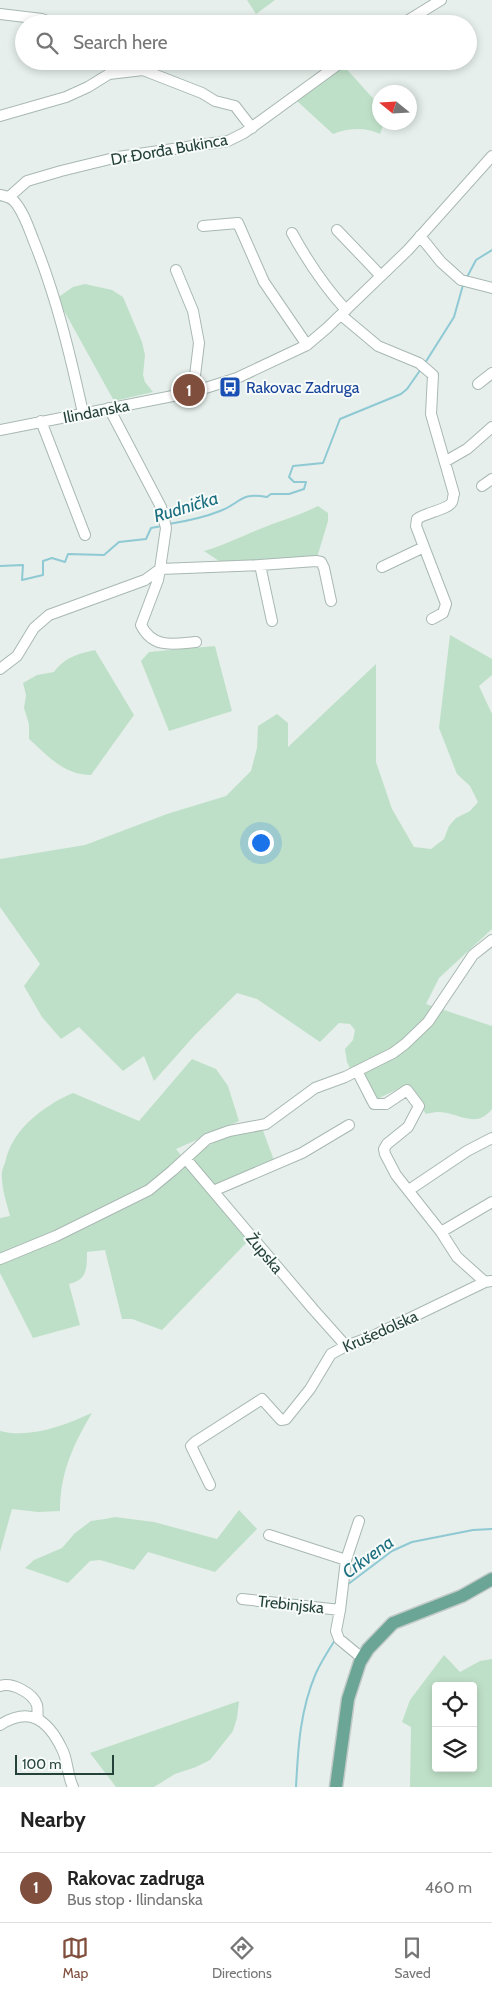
<!DOCTYPE html>
<html lang="en">
<head>
<meta charset="utf-8">
<style>
	body { margin:0; font-family:Cabin,sans-serif; background:#f6f6f6; color:#222 }
	.controls { position:absolute; right:15px; bottom:15px; display:grid; overflow:hidden; border-radius:5px; box-shadow:0 2px 8px #0003 }
	.controls button { width:45px; height:45px; display:grid; place-items:center; padding:0; border:0; border-bottom:1px solid #e0e0e0; background:#fff; color:#222; font:25px sans-serif }
	.compass { position:absolute; left:372px; top:85px; width:45px; height:45px; border-radius:50%; background:#fff; box-shadow:0 2px 8px #0003; rotate:288deg }
	.scale { position:absolute; left:15px; bottom:12px; width:99px; box-sizing:border-box; padding-left:5px; border:2px solid #24423a; border-top:0; font-size:14px; line-height:18px; white-space:nowrap; color:#24423a; -webkit-text-stroke:4px #f7fbf9; paint-order:stroke }
	.you { position:absolute; left:260px; top:842px; width:18px; height:18px; margin:-12px; border:4px solid #fff; border-radius:50%; background:#1a73e8; box-shadow:0 0 0 8px #1a73e833 }
	.badge { display:grid; place-items:center; width:32px; height:32px; border-radius:50%; background:#804e3d; color:#fff; font-size:16px; font-weight:700 }
	.pin { position:absolute; translate:-50% -50%; border:2px solid #fff; box-shadow:0 1px 5px #0006 }
	.list { margin:0; padding:0; list-style:none }
	h2 { display:flex; justify-content:space-between; align-items:center; height:65px; margin:0; padding:0 20px; font-size:21px }
	h2 small { font-size:16px; font-weight:400; color:#767676 }
	.list li { display:grid; grid-template-columns:32px 1fr auto; gap:15px; align-items:center; box-sizing:border-box; height:70px; padding:0 20px; border-top:1px solid #e0e0e0 }
	.list b { display:block; font-size:19px; white-space:nowrap }
	.list p { margin:0; font-size:16px; white-space:nowrap; color:#767676 }
	.list em { font-size:16px; font-style:normal; color:#767676 }
	.icon { flex:none; width:28px; height:28px; fill:none; stroke:currentColor; stroke-width:2; stroke-linecap:round; stroke-linejoin:round }
	.map { position:relative; flex:none; width:492px; height:1787px; overflow:hidden }
	.search { position:absolute; background:#fff; box-shadow:0 2px 8px #0003; left:15px; right:15px; top:15px; height:55px; display:flex; align-items:center; gap:12px; box-sizing:border-box; padding:0 18px; border-radius:28px; color:#767676; font-size:19px }
	.sheet { height:135px; background:#fff }
	nav { display:flex; justify-content:space-around; align-items:center; box-sizing:border-box; height:70px; border-top:1px solid #e0e0e0; background:#fff; font-size:14px; color:#767676 }
	nav a { display:grid; justify-items:center; gap:2px }
	nav .on { color:#804e3d }
	.map>svg:first-child { display:block }
	.green { fill:#bfe0c8; fill-rule:evenodd }
	.lines { fill:none; stroke-linecap:round; stroke-linejoin:round }
	.stream { stroke:#8ec9d4; stroke-width:2 }
	.minor-casing { stroke:#a8b8b2; stroke-width:12 }
	.major-casing { stroke:#c2cac8; stroke-width:15 }
	.minor { stroke:#fff; stroke-width:10 }
	.major { stroke:#6aa596; stroke-width:12 }
	.labels { text-anchor:middle; stroke-width:4; stroke-linejoin:round; paint-order:stroke }
	.street-label { font-size:16px; fill:#24423a; stroke:#f7fbf9 }
	.transit-label { font-size:16px; fill:#164399; stroke:#f7fbf9; text-anchor:start }
	.water-label { font-size:18px; font-style:italic; fill:#1c6f80; stroke:#f7fbf9 }
</style>
</head>
<body>
<div class="map">
<svg width="492" height="1787" viewBox="0 0 492 1787">
	<rect width="100%" height="100%" fill="#e6efeb"/>
	<path class="green" d="M 247,0 L 275,0 L 256,14 Z
		M 342,64 L 379,105 L 380,122 L 384,123 L 380,134 C 365,127 349,128 333,134 L 297,101 Z
		M 85,284 L 112,290 L 123,297 L 142,342 L 145,355 L 143,375 L 145,382 L 153,392 L 114,401 L 57,298 L 73,287 Z
		M 318,506 L 328,513 L 328,521 L 316,561 L 228,567 L 204,551 C 222,546 238,538 255,531 C 276,522 298,516 318,506 Z
		M 450,635 L 492,659 L 492,675 L 479,686 L 492,714 L 492,929 L 439,978 L 426,1004 L 492,1026 L 492,1109 C 476,1130 458,1112 438,1112 C 434,1112 430,1113 426,1114 L 410,1092 L 402,1087 L 367,1104 L 347,1062 L 345,1049 L 353,1040 L 355,1030 L 350,1024 L 339,1023 L 320,1042 L 257,999 L 237,993 L 194,1036 L 154,1081 L 144,1056 L 123,1071 L 79,1027 L 61,1039 L 42,1017 L 24,986 L 40,964 L 0,907 L 0,859 L 85,845 L 167,814 L 226,796 L 251,771 L 257,748 L 258,726 L 277,714 L 288,723 L 288,747 L 376,664 L 376,762 L 392,809 L 414,847 L 431,849 L 444,839 L 449,826 L 456,818 L 470,811 L 478,802 L 470,786 L 457,774 L 439,728 Z
		M 215,646 L 232,711 L 169,731 L 141,661 L 149,652 Z
		M 95,650 L 134,715 L 91,775 C 64,775 48,756 29,739 L 29,724 L 24,708 L 26,695 L 23,683 L 37,675 L 54,672 C 65,657 78,654 95,650 Z
		M 192,1059 L 216,1069 L 228,1086 L 239,1121 L 176,1149 L 249,1240 L 162,1330 L 132,1319 L 122,1319 L 105,1250 L 87,1252 C 87,1269 87,1280 69,1284 L 80,1325 L 33,1338 L 0,1273 L 0,1218 L 10,1216 C 7,1204 2,1190 2,1178 C 1,1173 3,1167 5,1163 C 12,1129 43,1106 73,1093 L 139,1121 Z
		M 262,1128 L 275,1163 L 214,1189 L 191,1159 C 212,1139 233,1135 262,1128 Z
		M 92,1413 C 73,1445 60,1473 60,1511 L 38,1512 L 12,1509 L 0,1552 L 0,1431 C 30,1439 65,1425 92,1413 Z
		M 239,1510 L 257,1529 L 215,1572 L 148,1552 L 134,1570 L 100,1560 L 90,1561 L 68,1583 L 25,1568 L 34,1560 L 62,1548 L 75,1533 L 91,1521 L 105,1519 L 115,1517 L 154,1522 L 217,1539 Z
		M 444,1655 L 460,1672 L 480,1661 L 492,1659 L 492,1787 L 410,1787 L 411,1727 L 402,1722 L 410,1700 ZM 436,1686 L 473,1686 L 473,1768 L 436,1768 Z
		M 239,1701 L 237,1718 L 233,1731 L 210,1760 L 196,1767 L 175,1774 L 154,1787 L 116,1787 L 90,1753 Z"/>
	<g class="lines">
		<path class="stream" d="M 466,279 L 476,260 L 492,250
			M 425,363 L 454,317 L 463,285
			M 169,524 C 187,521 203,518 220,511 C 242,503 239,492 267,497 L 271,494 L 289,494 L 304,489 L 306,482 L 294,482 L 289,477 L 293,466 L 323,463 L 340,419 L 401,394 L 407,389 L 421,369
			M 0,566 L 23,565 L 22,580 L 43,575 L 43,561 L 52,558 L 65,562 L 68,554 L 104,555 L 119,542 L 146,539 L 151,528 L 162,526
			M 347,1585 L 392,1551 L 412,1542 L 473,1530 L 492,1529
			M 296,1787 C 298,1748 300,1710 316,1673 C 321,1662 328,1651 335,1640"/>
		<g class="minor-casing">
			<path id="minor" d="M 0,14 L 42,19 L 55,24
				M 402,24 L 441,0
				M 0,116 L 66,97 L 88,87 L 109,74 L 143,70 L 202,93 L 215,101 L 235,106 L 252,128
				M 0,195 C 5,196 10,197 14,201 C 23,211 28,226 33,239 C 56,295 70,354 83,413
				M 9,197 L 27,181 L 61,171 L 118,157 L 228,141 L 244,133 L 343,61
				M 203,226 L 238,223 L 264,282 L 307,345
				M 337,230 L 381,276
				M 292,233 C 308,262 323,285 346,310
				M 420,236 L 441,262 L 461,280 L 492,288
				M 176,270 L 193,311 L 199,343 L 193,392
				M 341,315 L 378,346 L 419,363 L 433,375 L 431,414 L 454,494 C 453,495 453,501 452,502 C 449,509 425,513 417,519 L 416,526 L 424,547 L 382,567
				M 478,384 L 492,373
				M 109,408 L 161,507 L 166,528 L 160,569 L 158,580 L 141,625 C 153,649 173,644 196,642
				M 41,421 L 85,535
				M 0,430 L 193,392 L 237,378 L 307,345 L 327,328 L 408,250 L 492,156
				M 446,461 L 467,449 L 492,427
				M 482,486 L 492,479
				M 424,547 L 446,604 L 443,613 L 432,619
				M 260,565 L 272,621
				M 0,669 L 17,656 L 34,628 L 49,615 L 145,580 L 160,569 L 260,565 L 316,561 L 321,562 L 324,568 L 331,601
				M 357,1071 L 374,1104 L 386,1104 L 407,1090 L 419,1106 L 408,1127 L 387,1144 L 384,1149 L 385,1154 L 396,1175 L 441,1232 L 457,1257 L 485,1282 L 491,1281
				M 186,1159 L 313,1309 L 346,1346
				M 409,1190 L 467,1151 L 492,1138
				M 213,1191 L 302,1153 L 349,1125
				M 441,1232 L 492,1202
				M 0,1259 L 56,1236 L 149,1190 L 172,1171 L 207,1139 L 229,1131 L 266,1124 L 315,1088 L 345,1077 L 393,1053 L 405,1044 L 428,1022 L 473,955 L 492,940
				M 210,1485 L 191,1446 L 195,1442 L 262,1399 L 281,1420 L 286,1419 L 310,1389 L 331,1354 L 346,1346 L 371,1337 L 485,1282
				M 359,1521 L 346,1560 L 340,1610 L 336,1631 L 339,1639 L 362,1658
				M 269,1535 L 346,1560
				M 242,1599 L 340,1610
				M 0,1686 C 12,1682 33,1693 37,1705 C 38,1708 37,1714 38,1718
				M 0,1725 C 30,1706 48,1720 62,1749 C 68,1760 67,1775 73,1787"/>
		</g>
		<g class="major-casing">
			<path id="major" d="M 336,1787 L 348,1699 L 360,1662 L 368,1649 L 393,1623 L 462,1596 L 492,1579"/>
		</g>
		<use href="#minor" class="minor"/>
		<use href="#major" class="major"/>
	</g>
	<defs>
		<g id="bus-square" transform="scale(1.125)"><rect x="-9" y="-9" width="18" height="18" rx="4" fill="#1a4fb4" stroke="#f7fbf9"/><path d="M-5-6H5V4H4V6H2V4H-2V6H-4V4H-5ZM-3.5-4V0h7V-4ZM-3.5 1.2v1.5H-2V1.2ZM2 1.2v1.5H3.5V1.2Z" fill="#fff"/></g>
	</defs>
	<g fill-rule="evenodd">
		<use href="#bus-square" x="230" y="387"/>
	</g>
	<g class="labels">
		<g class="street-label">
			<text transform="translate(169 149) rotate(-10)" y="6">Dr Đorđa Bukinca</text>
			<text transform="translate(96 411) rotate(-11)" y="6">Ilindanska</text>
			<text transform="translate(265 1253) rotate(50)" y="6">Župska</text>
			<text transform="translate(380 1331) rotate(-24)" y="6">Krušedolska</text>
			<text transform="translate(291 1604) rotate(6)" y="6">Trebinjska</text>
		</g>
		<g class="transit-label">
			<text x="246" y="393">Rakovac Zadruga</text>
		</g>
		<g class="water-label">
			<text transform="translate(186 507) rotate(-17)" y="6">Rudnička</text>
			<text transform="translate(368 1557) rotate(-36)" y="6">Crkvena</text>
		</g>
	</g>
</svg>
<div class="controls">
<button><svg class="icon" aria-label="locate" viewBox="0 0 24 24"><circle cx="12" cy="12" r="6"/><path d="M12 2v4M12 18v4M2 12h4M18 12h4"/></svg></button>
<button><svg class="icon" aria-label="layers" viewBox="0 0 24 24"><path d="M12 4l9 5-9 5-9-5zM3 14l9 5 9-5"/></svg></button>
</div>
<svg class="compass" viewBox="-18 -18 36 36"><path d="M0-13l5 13h-10z" fill="#e53935"/><path d="M0 13l5-13h-10z" fill="#767676"/></svg>
<div class="scale">100 m</div>
<div class="you"></div>
<div class="pin badge" style="left:189px;top:390px">1</div>
<div class="search"><svg class="icon" aria-label="search" viewBox="0 0 24 24"><circle cx="10" cy="10" r="6"/><path d="M15 15l6 6"/></svg>Search here</div>
</div>
<section class="sheet">
<h2>Nearby<small></small></h2>
<ul class="list">
<li><span class="badge">1</span><div><b>Rakovac zadruga</b><p>Bus stop · Ilindanska</p></div><em>460 m</em></li>
</ul>
</section>
<nav>
<a class="on"><svg class="icon" aria-label="map" viewBox="0 0 24 24"><path d="M3 6l6-2 6 2 6-2v14l-6 2-6-2-6 2zM9 4v14M15 6v14"/></svg>Map</a>
<a><svg class="icon" aria-label="directions" viewBox="0 0 24 24"><path d="M12 3l9 9-9 9-9-9zM9 14v-3h6M13 9l2 2-2 2"/></svg>Directions</a>
<a><svg class="icon" aria-label="saved" viewBox="0 0 24 24"><path d="M7 4h10v16l-5-4-5 4z"/></svg>Saved</a>
</nav>
</body>
</html>
